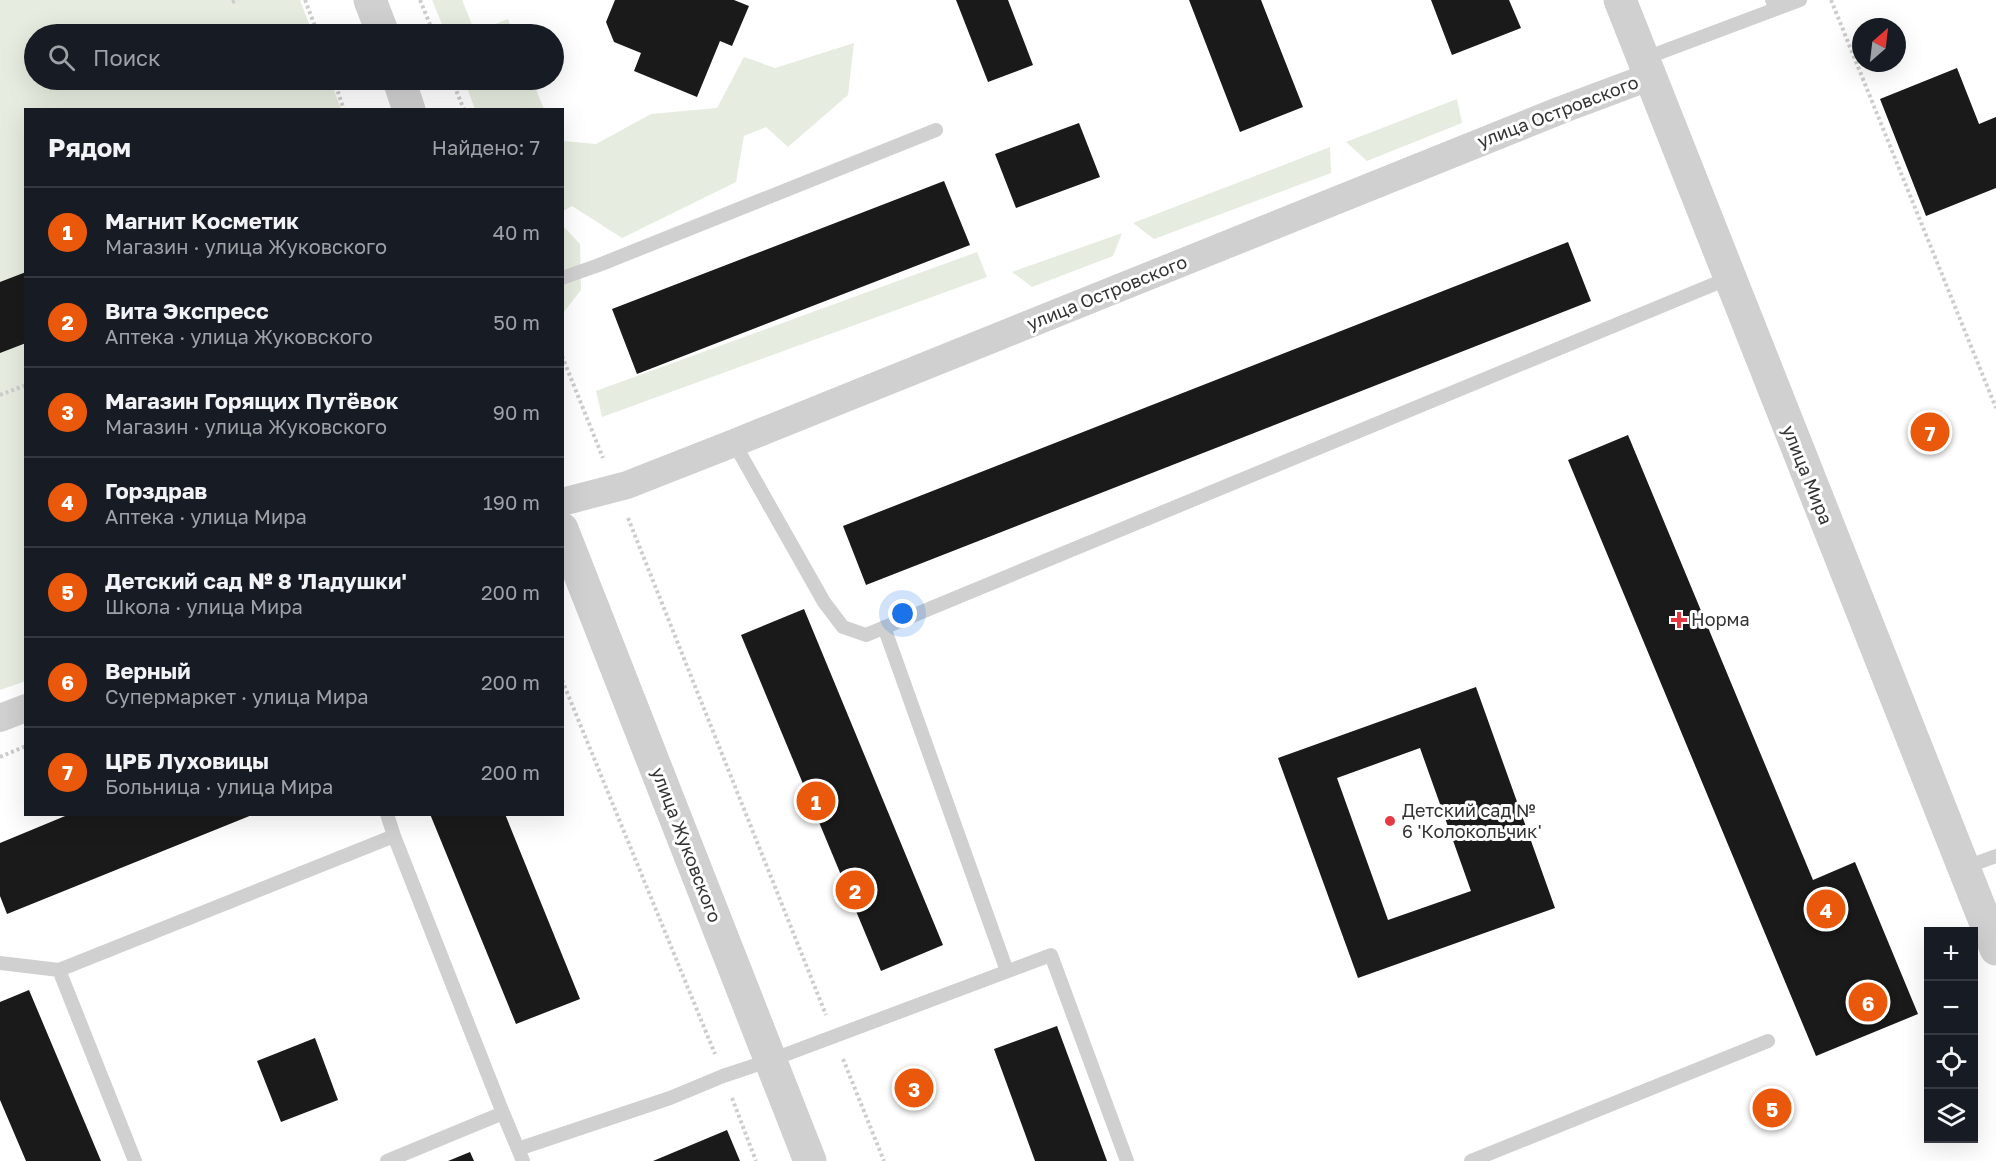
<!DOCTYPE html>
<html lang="ru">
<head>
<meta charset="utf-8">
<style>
	body { margin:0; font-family:"Golos Text",sans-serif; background:#242831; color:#f1f3f6 }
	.controls { position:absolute; right:18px; bottom:18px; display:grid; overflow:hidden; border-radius:0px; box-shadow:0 6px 24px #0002 }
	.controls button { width:54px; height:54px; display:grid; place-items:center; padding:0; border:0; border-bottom:2px solid #363941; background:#171b24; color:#f1f3f6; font:30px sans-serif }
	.compass { position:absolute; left:1852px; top:18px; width:54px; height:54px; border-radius:50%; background:#171b24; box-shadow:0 6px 24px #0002; rotate:28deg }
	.you { position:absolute; left:903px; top:614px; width:21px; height:21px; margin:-15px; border:4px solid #fff; border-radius:50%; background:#1a73e8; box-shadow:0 0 0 9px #1a73e833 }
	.badge { display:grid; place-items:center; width:39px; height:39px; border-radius:50%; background:#ea580c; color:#fff; font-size:20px; font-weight:700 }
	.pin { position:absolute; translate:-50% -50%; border:3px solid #fff; box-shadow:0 2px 6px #0006 }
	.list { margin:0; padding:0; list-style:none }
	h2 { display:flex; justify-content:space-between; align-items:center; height:78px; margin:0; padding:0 24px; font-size:26px }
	h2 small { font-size:20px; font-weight:400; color:#9ea1a6 }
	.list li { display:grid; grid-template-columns:39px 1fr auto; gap:18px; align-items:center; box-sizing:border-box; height:90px; padding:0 24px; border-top:2px solid #363941 }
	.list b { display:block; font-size:22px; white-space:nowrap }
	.list p { margin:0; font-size:20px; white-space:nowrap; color:#9ea1a6 }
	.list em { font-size:20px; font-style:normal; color:#9ea1a6 }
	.icon { flex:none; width:33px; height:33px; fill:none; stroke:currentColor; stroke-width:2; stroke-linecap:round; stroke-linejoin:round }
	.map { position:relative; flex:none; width:1996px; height:1161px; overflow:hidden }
	.search { position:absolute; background:#171b24; box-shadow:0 6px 24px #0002; left:24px; top:24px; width:540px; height:66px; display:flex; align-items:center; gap:15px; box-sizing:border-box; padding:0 21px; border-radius:33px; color:#9ea1a6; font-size:22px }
	.panel { position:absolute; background:#171b24; box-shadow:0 6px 24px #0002; left:24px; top:108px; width:540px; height:708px; border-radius:0px }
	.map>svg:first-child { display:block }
	.green { fill:#e6ecdf }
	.building { fill:#1a1a1a; fill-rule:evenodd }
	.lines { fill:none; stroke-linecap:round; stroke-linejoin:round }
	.path { stroke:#cdcdcd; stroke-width:4; stroke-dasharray:3 3; stroke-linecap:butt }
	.service { stroke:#d0d0d0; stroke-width:14 }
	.minor { stroke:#d0d0d0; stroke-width:28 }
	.tertiary { stroke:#d0d0d0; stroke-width:33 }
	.poi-dot { fill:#e63946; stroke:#fff; stroke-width:2 }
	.labels { text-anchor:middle; stroke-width:6; stroke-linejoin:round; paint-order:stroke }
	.street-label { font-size:18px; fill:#333; stroke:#fff }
	.poi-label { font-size:18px; fill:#333; stroke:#fff; text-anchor:start }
</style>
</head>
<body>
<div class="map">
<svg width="1996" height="1161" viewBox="0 0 1996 1161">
	<rect width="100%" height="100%" fill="#fff"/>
	<path class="green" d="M 0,0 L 300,0 L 313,34 L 34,34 L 34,80 L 330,80 L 341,109 L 26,110 L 26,681 L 0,690 Z
		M 432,0 L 462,0 L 475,32 L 508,19 L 514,34 L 446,34 Z
		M 854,43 L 848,95 L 788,147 L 766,127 L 744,136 L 736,182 L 622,238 L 572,206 L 563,211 L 563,141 L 596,144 L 651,114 L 717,108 L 744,57 L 775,68 Z
		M 464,80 L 532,80 L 544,109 L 475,109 Z
		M 1457,99 L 1462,123 L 1367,161 L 1346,142 Z
		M 1330,147 L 1331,173 L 1154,239 L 1133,223 Z
		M 563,226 L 580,244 L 581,290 L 563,313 Z
		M 1122,233 L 1113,256 L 1032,287 L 1012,272 Z
		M 977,252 L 987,277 L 602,417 L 596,391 Z"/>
	<path class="building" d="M 615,0 L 734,0 L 749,6 L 732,46 L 720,41 L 697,97 L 634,71 L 641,53 L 614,42 L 606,22 Z
		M 956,0 L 1008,0 L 1033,65 L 988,82 Z
		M 1189,0 L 1261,0 L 1303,107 L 1240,132 Z
		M 1431,0 L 1509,0 L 1521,28 L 1452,55 Z
		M 1957,68 L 1979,124 L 1996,117 L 1996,188 L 1926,216 L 1880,99 Z
		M 1079,123 L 1100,177 L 1016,208 L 995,154 Z
		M 944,181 L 970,245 L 637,374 L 612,309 Z
		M 1568,242 L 1591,301 L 866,585 L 843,526 Z
		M 26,272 L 26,343 L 0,353 L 0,282 Z
		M 1628,435 L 1813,880 L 1855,862 L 1918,1014 L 1816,1056 L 1568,460 Z
		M 804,609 L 943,945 L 881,971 L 741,635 Z
		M 1476,687 L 1555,908 L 1358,978 L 1278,758 ZM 1420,748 L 1471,891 L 1388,920 L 1337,778 Z
		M 70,814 L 252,814 L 252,815 L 7,914 L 0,896 L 0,843 Z
		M 430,814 L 505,814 L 580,999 L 516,1024 Z
		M 29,990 L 101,1161 L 26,1161 L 0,1100 L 0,1002 Z
		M 1057,1026 L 1107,1161 L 1035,1161 L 994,1049 Z
		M 315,1038 L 338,1100 L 281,1122 L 257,1061 Z
		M 727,1130 L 740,1161 L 653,1161 Z
		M 470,1152 L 474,1161 L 448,1161 Z"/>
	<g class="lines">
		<path class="path" d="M 305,0 L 318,34
			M 420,0 L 434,34
			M 1831,0 L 1996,408
			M 232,2 L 238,0
			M 334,80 L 344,110
			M 452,80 L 464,110
			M 562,356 L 603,458
			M 0,395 L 26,385
			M 628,518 L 826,1015
			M 562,680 L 715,1054
			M 0,757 L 26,746
			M 843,1059 L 884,1161
			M 732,1098 L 756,1161"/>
		<path class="service" d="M 1776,9 L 1800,0
			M 1643,59 L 1776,9 L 1772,0
			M 562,278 L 599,265 L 936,130
			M 734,443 L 824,602 L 843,627 L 866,635 L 1729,278
			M 884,627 L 1007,971
			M 387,814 L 394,836
			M 1963,868 L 1996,856
			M 0,963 L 59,970 L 394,836 L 503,1113
			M 59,970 L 135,1161
			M 518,1149 L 670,1098 L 723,1076 L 771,1060 L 1051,955 L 1127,1161
			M 387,1161 L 503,1113 L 523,1161
			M 1471,1161 L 1768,1041"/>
		<path class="minor" d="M 562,502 L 627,485 L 734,443 L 1561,110 L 1649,77
			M 0,718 L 26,708"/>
		<path class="tertiary" d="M 370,0 L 383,34
			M 1620,0 L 1996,949
			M 399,80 L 409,110
			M 562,529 L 810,1161"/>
	</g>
	<g class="poi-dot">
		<path d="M1676 611h6v6h6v6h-6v6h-6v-6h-6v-6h6z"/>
		<circle cx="1390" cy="821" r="6"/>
	</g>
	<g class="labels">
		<g class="street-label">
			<text transform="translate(1558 112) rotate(-21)" y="6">улица Островского</text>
			<text transform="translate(1107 293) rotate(-22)" y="6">улица Островского</text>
			<text transform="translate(1807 475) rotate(68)" y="6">улица Мира</text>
			<text transform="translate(686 845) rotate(69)" y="6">улица Жуковского</text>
		</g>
		<g class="poi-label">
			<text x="1691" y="626">Норма</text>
			<text x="1402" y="817">Детский сад №<tspan x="1402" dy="21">6 'Колокольчик'</tspan></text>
		</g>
	</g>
</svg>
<div class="controls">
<button>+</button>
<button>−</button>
<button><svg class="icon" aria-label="locate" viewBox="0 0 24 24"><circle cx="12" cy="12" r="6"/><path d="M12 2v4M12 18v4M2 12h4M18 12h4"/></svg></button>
<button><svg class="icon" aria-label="layers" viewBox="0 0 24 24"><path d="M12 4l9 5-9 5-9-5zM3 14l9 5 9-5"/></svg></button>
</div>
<svg class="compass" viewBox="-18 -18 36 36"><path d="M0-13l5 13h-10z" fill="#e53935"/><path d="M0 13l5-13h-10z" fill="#9ea1a6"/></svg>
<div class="you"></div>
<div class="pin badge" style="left:816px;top:801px">1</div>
<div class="pin badge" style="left:855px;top:890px">2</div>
<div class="pin badge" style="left:914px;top:1088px">3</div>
<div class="pin badge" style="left:1826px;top:909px">4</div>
<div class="pin badge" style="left:1772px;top:1108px">5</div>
<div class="pin badge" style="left:1868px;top:1002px">6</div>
<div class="pin badge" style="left:1930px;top:432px">7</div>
<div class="search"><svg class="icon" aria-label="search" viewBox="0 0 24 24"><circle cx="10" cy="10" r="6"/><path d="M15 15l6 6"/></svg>Поиск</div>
<section class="panel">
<h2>Рядом<small>Найдено: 7</small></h2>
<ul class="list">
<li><span class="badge">1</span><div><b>Магнит Косметик</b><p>Магазин · улица Жуковского</p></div><em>40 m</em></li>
<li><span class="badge">2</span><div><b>Вита Экспресс</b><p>Аптека · улица Жуковского</p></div><em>50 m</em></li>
<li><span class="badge">3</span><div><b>Магазин Горящих Путёвок</b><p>Магазин · улица Жуковского</p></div><em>90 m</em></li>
<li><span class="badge">4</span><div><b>Горздрав</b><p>Аптека · улица Мира</p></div><em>190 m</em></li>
<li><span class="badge">5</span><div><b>Детский сад № 8 'Ладушки'</b><p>Школа · улица Мира</p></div><em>200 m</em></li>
<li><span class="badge">6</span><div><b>Верный</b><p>Супермаркет · улица Мира</p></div><em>200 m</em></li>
<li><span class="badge">7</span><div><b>ЦРБ Луховицы</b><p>Больница · улица Мира</p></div><em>200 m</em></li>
</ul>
</section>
</div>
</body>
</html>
